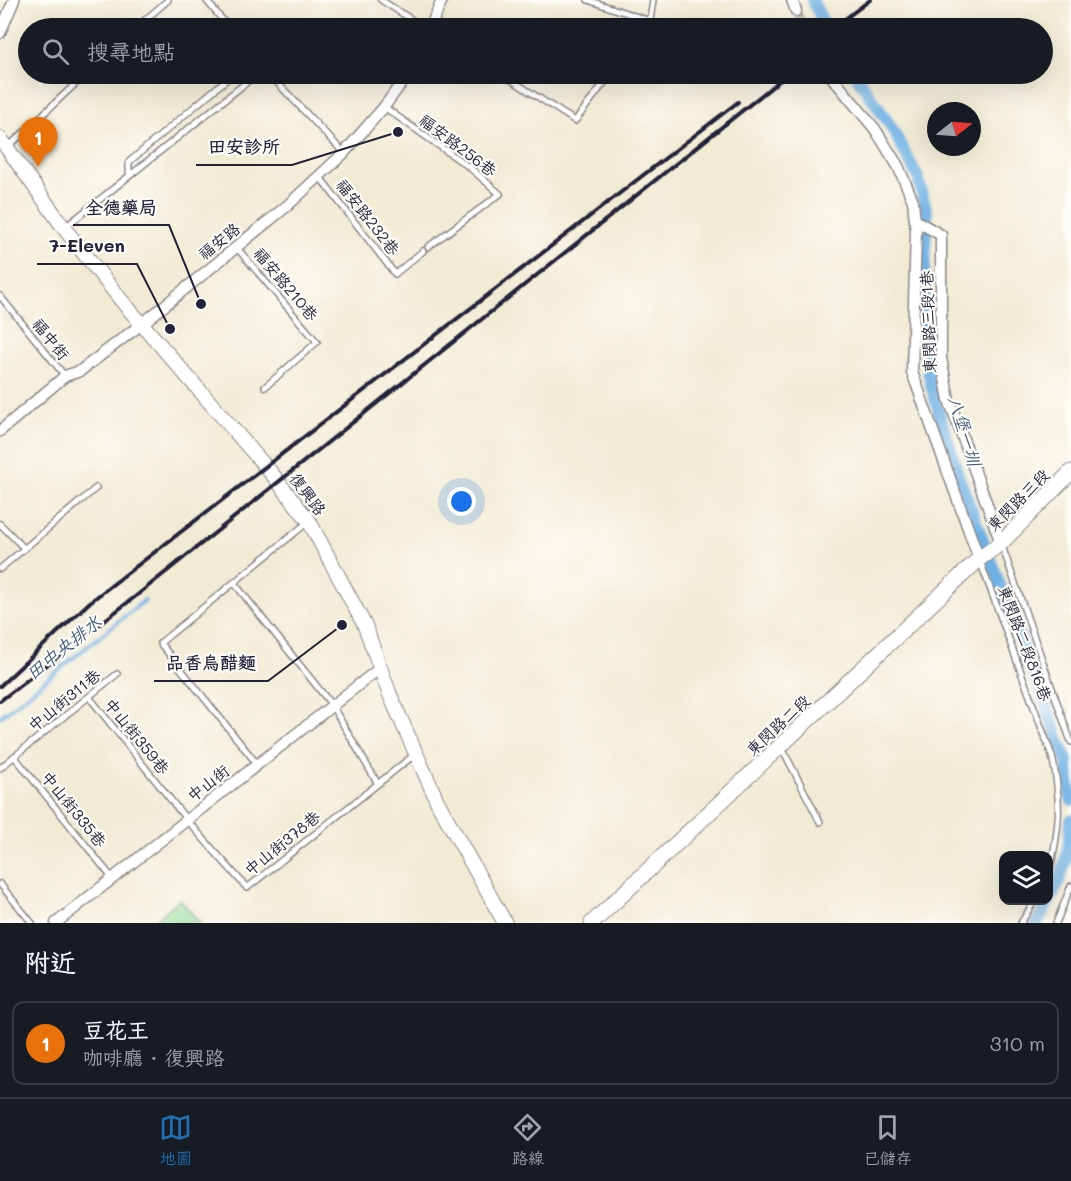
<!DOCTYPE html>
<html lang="zh-TW">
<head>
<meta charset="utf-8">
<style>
	body { margin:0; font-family:Mali,"LXGW WenKai TC",sans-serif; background:#242831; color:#f1f3f6 }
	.controls { position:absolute; right:18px; bottom:18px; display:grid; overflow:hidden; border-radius:12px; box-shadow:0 6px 24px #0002 }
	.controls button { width:54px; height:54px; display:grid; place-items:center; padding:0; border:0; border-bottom:2px solid #363941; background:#171b24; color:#f1f3f6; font:30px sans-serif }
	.compass { position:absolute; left:927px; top:102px; width:54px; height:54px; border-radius:50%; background:#171b24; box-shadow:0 6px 24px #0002; rotate:73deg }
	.you { position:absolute; left:462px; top:502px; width:21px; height:21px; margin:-15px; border:4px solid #fff; border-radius:50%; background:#1a73e8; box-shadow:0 0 0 9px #1a73e833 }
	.badge { display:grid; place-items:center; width:39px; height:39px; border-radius:50%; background:#1f6fb2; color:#fff; font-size:20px; font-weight:700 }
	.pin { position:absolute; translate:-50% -50px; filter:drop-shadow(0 2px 3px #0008) }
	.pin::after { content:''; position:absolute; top:32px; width:21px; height:18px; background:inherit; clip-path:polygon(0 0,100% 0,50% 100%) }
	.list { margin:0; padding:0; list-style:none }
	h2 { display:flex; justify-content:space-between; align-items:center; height:78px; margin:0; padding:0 24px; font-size:26px }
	h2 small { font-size:20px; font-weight:400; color:#9ea1a6 }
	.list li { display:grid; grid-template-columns:39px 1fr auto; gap:18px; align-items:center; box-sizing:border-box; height:84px; margin:0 12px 12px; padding:0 12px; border:2px solid #363941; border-radius:12px }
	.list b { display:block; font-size:22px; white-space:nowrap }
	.list p { margin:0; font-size:20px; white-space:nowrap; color:#9ea1a6 }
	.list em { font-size:20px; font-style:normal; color:#9ea1a6 }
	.icon { flex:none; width:33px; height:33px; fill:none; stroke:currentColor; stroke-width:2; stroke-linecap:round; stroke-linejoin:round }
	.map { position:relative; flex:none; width:1071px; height:923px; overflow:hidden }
	.search { position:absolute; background:#171b24; box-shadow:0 6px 24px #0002; left:18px; right:18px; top:18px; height:66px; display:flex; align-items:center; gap:15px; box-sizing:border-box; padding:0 21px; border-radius:33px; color:#9ea1a6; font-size:22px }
	.sheet { height:174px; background:#171b24 }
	nav { display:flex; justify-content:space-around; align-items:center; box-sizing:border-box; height:84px; border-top:2px solid #363941; background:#171b24; font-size:16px; color:#9ea1a6 }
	nav a { display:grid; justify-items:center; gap:3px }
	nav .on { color:#1f6fb2 }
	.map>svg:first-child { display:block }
	.green { fill:#95de98; stroke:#5c806a; stroke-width:1.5 }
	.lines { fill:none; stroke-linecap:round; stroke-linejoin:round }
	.stream { stroke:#70b1e4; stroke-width:4 }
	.canal { stroke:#70b1e4; stroke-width:12 }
	.minor-tunnel { stroke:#c8c3b5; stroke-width:10; stroke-dasharray:10 5; stroke-linecap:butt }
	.service-casing { stroke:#8a8688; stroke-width:8 }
	.minor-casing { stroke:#8a8688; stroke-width:13 }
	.tertiary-casing { stroke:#8a8688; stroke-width:16 }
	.secondary-casing { stroke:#8a8688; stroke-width:17 }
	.service { stroke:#fff; stroke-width:5 }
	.minor { stroke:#fff; stroke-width:10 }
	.tertiary { stroke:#fff; stroke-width:14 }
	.secondary { stroke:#fff; stroke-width:15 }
	.rail { stroke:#22223b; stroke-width:4 }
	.labels { text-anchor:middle; stroke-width:4.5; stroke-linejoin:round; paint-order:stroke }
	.street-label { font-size:16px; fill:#22223b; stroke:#fdfcf7 }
	.water-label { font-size:18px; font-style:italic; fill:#415b7f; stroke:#fdfcf7 }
	.leader { fill:none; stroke:#22223b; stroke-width:2 }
	.callout-dot { fill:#22223b; stroke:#fdfcf7; stroke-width:2 }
	.callout-label { font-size:18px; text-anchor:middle; font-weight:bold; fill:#22223b; stroke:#fdfcf7; stroke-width:4.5; stroke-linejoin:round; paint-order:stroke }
</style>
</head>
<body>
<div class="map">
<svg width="1071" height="923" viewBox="0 0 1071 923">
	<rect width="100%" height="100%" fill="#fdfcf7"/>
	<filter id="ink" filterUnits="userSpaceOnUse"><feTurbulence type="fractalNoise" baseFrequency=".0167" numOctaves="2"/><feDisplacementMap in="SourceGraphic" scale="12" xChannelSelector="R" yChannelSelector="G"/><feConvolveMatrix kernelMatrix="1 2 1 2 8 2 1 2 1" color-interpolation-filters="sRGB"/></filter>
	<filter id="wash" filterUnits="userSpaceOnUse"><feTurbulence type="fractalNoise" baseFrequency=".008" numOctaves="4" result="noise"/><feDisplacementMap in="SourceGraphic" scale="24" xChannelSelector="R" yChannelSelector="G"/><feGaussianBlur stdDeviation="1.35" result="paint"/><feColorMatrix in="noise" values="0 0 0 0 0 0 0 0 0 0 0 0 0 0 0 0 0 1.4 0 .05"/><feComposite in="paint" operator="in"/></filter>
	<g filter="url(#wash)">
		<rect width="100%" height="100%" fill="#f2ebd4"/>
		<path class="green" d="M 180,899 L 200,923 L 152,923 Z"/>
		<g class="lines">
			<path class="stream" d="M 0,717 L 145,600"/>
			<path class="canal" d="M 812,0 L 826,28
				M 855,74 L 890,125 L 918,177 L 927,213 L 922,339 L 931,386 L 959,477 L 1067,761 L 1071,800
				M 1037,923 C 1059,887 1069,862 1071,820"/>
		</g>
	</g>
	<g filter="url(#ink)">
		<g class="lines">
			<path class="minor-tunnel" d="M 796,11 L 803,28"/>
			<g class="service-casing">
				<path id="service" d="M 206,0 L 229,28
					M 381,0 L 425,28
					M 588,0 L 650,21 L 653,0
					M 136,28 L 168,0
					M 269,74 L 344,153
					M 502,74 L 575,121 L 611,74
					M 384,107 L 469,167 L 500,194 L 428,247
					M 7,148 L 86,74
					M 129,174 L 129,162 L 233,74
					M 319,176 L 395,274 L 423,251
					M 64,228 L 257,74
					M 237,248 L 317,342 L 265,387
					M 0,296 L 65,376
					M 0,524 L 24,548
					M 1002,546 L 1071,742
					M 980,561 L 1052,756 C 1062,801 1060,831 1048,876
					M 0,569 L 96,488
					M 235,584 L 331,704 L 378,784
					M 90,698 L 186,819 L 247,888 L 414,755
					M 782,748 L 820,822
					M 14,756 L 113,879
					M 257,764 L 160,643 L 308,522
					M 0,768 L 117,674
					M 0,884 L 32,923
					M 1021,923 L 1035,900
					M 1056,923 L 1071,886"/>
			</g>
			<g class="minor-casing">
				<path id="minor" d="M 792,0 L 796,11
					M 430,28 L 442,0
					M 0,33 L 14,0
					M 831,76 L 875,129 L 898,166 L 913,201 L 916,231 L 912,372 L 979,559
					M 915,220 L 941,235 L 941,358 L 949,400 L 1001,543
					M 0,431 L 65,376 L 80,371 L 143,323 L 287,206 L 344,153 L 384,107 L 408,74
					M 56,923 L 380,668"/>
			</g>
			<g class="tertiary-casing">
				<path id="tertiary" d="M 0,138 L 64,228 L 121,300 L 272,474 L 309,521 L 365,626 L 390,695 L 438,803 L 505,923"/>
			</g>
			<g class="secondary-casing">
				<path id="secondary" d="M 592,923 L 979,559 L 1001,543 L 1071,472"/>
			</g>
			<use href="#service" class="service"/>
			<use href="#minor" class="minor"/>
			<use href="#tertiary" class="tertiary"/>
			<use href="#secondary" class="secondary"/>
			<path class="rail" d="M 833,28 L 870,0
				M 0,686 L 90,602 L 738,102
				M 0,701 L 136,596 L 788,74"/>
		</g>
	</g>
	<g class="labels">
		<g class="street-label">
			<text transform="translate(458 145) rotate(37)" y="6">福安路256巷</text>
			<text transform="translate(368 217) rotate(52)" y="6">福安路232巷</text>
			<text transform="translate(219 241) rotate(-39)" y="6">福安路</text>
			<text transform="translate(286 284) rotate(50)" y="6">福安路210巷</text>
			<text transform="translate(928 322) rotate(-92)" y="6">東閔路三段1巷</text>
			<text transform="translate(51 339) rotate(51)" y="6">福中街</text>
			<text transform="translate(308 494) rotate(53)" y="6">復興路</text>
			<text transform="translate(1018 500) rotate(-45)" y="6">東閔路三段</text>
			<text transform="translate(1025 643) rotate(69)" y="6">東閔路二段816巷</text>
			<text transform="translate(64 700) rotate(-39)" y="6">中山街311巷</text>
			<text transform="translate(778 725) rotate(-43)" y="6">東閔路二段</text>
			<text transform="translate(137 736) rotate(51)" y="6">中山街359巷</text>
			<text transform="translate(208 783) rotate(-38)" y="6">中山街</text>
			<text transform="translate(74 809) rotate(51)" y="6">中山街335巷</text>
			<text transform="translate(282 843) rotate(-39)" y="6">中山街378巷</text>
		</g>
		<g class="water-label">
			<text transform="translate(964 431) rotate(73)" y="6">八堡一圳</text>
			<text transform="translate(64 648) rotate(-39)" y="6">田中央排水</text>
		</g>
	</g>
	<path class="leader" d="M398 132L292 165H196M201 304L169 225H73M170 329L137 264H37M342 625L268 681H154"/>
	<g class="callout-dot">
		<circle cx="398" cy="132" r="6"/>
		<circle cx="201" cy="304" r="6"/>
		<circle cx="170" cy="329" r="6"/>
		<circle cx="342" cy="625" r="6"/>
	</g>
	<g class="callout-label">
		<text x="244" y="153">田安診所</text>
		<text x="121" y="214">全德藥局</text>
		<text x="87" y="252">7-Eleven</text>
		<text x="211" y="669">品香烏醋麵</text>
	</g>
</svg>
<div class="controls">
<button><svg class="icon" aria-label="layers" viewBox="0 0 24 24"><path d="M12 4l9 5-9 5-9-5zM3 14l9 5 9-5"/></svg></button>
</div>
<svg class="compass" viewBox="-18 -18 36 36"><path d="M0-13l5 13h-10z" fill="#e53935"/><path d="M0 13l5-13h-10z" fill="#9ea1a6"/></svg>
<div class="you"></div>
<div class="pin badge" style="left:38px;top:167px;background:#e8710a">1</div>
<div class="search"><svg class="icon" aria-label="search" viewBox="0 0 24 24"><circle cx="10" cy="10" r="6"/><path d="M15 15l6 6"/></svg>搜尋地點</div>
</div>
<section class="sheet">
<h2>附近<small></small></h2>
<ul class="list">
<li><span class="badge" style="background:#e8710a">1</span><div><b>豆花王</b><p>咖啡廳 · 復興路</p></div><em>310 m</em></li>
</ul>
</section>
<nav>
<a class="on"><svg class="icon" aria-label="map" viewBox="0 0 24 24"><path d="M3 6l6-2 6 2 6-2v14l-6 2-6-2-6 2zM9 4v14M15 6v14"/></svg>地圖</a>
<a><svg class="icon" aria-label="directions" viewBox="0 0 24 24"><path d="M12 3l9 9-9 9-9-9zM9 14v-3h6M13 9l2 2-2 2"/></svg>路線</a>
<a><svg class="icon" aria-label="saved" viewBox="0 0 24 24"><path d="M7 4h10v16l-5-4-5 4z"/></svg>已儲存</a>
</nav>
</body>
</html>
